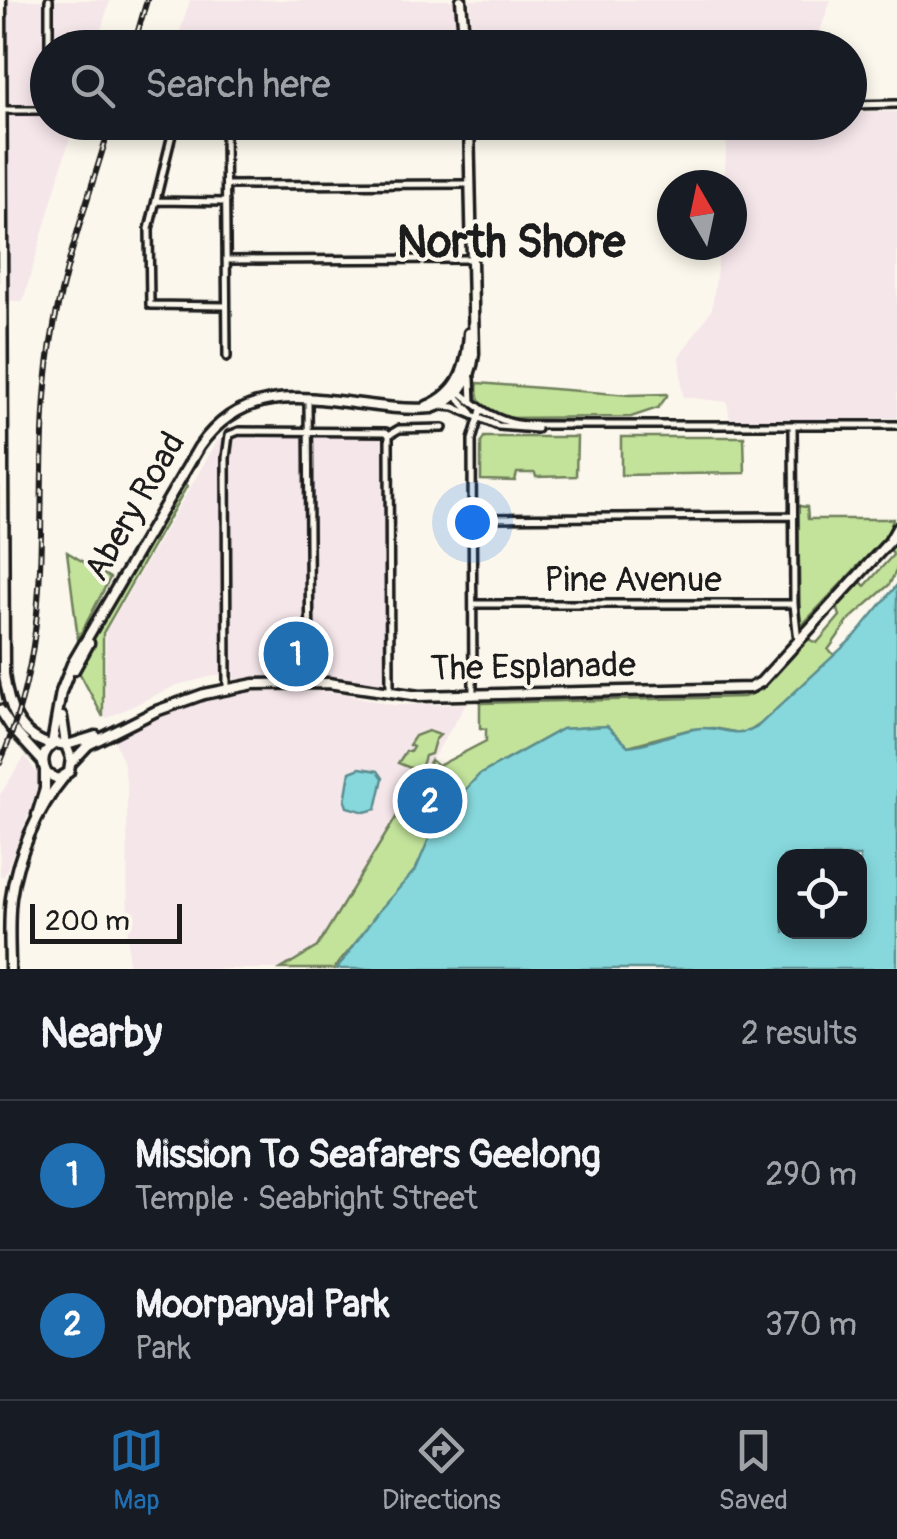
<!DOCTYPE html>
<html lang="en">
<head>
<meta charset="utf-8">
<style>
	body { margin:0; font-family:Pangolin,sans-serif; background:#242831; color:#f1f3f6 }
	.controls { position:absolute; right:30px; bottom:30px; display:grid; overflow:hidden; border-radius:20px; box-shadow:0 5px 15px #0003 }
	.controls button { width:90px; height:90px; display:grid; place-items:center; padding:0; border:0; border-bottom:2px solid #363941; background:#171b24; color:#f1f3f6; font:50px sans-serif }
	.compass { position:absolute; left:657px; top:170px; width:90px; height:90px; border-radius:50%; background:#171b24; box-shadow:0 5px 15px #0003; rotate:351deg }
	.scale { position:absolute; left:30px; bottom:25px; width:152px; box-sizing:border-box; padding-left:10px; border:5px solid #1c1c1c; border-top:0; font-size:28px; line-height:35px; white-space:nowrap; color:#1c1c1c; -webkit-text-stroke:8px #fbf7ec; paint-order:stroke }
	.you { position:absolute; left:472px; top:522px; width:35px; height:35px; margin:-25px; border:8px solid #fff; border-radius:50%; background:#1a73e8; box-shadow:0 0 0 15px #1a73e833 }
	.badge { display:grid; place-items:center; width:65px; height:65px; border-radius:50%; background:#1f6fb2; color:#fff; font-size:32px; font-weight:700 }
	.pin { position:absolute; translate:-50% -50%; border:5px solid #fff; box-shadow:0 2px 10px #0006 }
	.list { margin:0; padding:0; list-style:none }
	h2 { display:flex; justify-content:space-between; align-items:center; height:130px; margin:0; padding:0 40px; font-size:42px }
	h2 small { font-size:32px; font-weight:400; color:#9ea1a6 }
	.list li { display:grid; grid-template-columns:65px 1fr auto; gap:30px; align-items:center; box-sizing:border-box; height:150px; padding:0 40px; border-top:2px solid #363941 }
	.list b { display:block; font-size:38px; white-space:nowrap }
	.list p { margin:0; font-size:32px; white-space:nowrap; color:#9ea1a6 }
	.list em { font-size:32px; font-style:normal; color:#9ea1a6 }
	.icon { flex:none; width:55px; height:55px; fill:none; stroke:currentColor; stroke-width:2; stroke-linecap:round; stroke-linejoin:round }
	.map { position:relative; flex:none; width:897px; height:969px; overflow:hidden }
	.search { position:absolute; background:#171b24; box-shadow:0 5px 15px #0003; left:30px; right:30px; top:30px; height:110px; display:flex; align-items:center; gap:25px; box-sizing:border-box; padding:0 35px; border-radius:55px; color:#9ea1a6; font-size:38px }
	.sheet { height:430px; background:#171b24 }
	nav { display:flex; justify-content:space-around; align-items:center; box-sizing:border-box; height:140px; border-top:2px solid #363941; background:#171b24; font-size:28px; color:#9ea1a6 }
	nav a { display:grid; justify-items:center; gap:5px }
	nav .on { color:#1f6fb2 }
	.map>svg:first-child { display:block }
	.built { fill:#f5e6ea }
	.green { fill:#c3e39b; stroke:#70805c; stroke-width:2.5 }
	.water { fill:#86d8dc; stroke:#5c8d8f; stroke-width:2.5; fill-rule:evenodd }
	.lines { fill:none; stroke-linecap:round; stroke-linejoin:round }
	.street-casing { stroke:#1c1c1c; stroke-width:12 }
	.secondary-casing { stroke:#1c1c1c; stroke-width:15 }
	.street { stroke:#fbf7ec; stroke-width:5 }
	.secondary { stroke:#fbf7ec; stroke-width:8 }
	.rail-casing { stroke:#1c1c1c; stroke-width:6 }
	.rail { stroke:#fbf7ec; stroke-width:2.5; stroke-dasharray:8; stroke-linecap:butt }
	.labels { text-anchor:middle; stroke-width:8; stroke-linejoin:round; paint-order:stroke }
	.street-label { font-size:35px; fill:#1c1c1c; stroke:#fbf7ec }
	.district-label { font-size:45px; font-weight:bold; fill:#1c1c1c; stroke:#fbf7ec }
</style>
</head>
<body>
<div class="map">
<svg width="897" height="969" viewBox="0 0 897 969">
	<rect width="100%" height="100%" fill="#fbf7ec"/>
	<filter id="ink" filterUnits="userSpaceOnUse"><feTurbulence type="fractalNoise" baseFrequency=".01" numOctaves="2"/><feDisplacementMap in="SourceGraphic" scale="20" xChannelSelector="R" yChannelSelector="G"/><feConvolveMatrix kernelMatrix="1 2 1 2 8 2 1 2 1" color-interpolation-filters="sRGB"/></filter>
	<g filter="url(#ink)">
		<path class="built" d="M 8,0 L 110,0 L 96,47 L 48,48 L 48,122 L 74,123 L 23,301 L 10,301 Z
			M 190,0 L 454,0 L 458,47 L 175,47 Z
			M 470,0 L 831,0 L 814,47 L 473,48 Z
			M 850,112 L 897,112 L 897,418 L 730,420 L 727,402 L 683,397 L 679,357 L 712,309 L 720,245 L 732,245 L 732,185 L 724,185 L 728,123 L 850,122 Z
			M 381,433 L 386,437 L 385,686 L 314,674 L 236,679 L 222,674 L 177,685 L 105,719 L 106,631 L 218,440 L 239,434 Z
			M 291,690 L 337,692 L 393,705 L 466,704 L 317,947 L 281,969 L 128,969 L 127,787 L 123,761 L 114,740 L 141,724 L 190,705 L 248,692 Z
			M 25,756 L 38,775 L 38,790 L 4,877 L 0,875 L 0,795 Z"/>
		<path class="green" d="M 478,383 L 629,395 L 667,394 L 667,396 L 658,408 L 631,417 L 503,418 C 486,410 474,403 478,383 Z
			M 484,437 L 577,437 L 576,476 L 536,477 L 535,473 L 517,473 L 515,481 L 481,480 L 481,443 Z
			M 744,437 L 745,473 L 621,475 L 621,437 Z
			M 182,483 L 187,486 L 103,633 L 103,717 L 77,668 Z
			M 798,506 L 807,507 L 808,519 L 893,519 L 888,534 L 800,627 Z
			M 897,537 L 897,569 L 889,585 L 850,619 L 828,650 L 835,655 L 762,723 L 745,734 L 713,728 L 691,729 L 628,746 L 607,726 L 562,729 L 479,775 L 440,818 L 416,869 L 334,969 L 281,969 L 317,947 L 431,760 L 438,766 L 486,741 L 486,729 L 480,728 L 480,703 L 744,697 L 762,689 L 808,639 L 817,643 L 840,616 L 836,603 L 858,579 L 865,586 L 893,555 L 890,547 Z
			M 67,552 L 110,578 L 78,639 Z
			M 428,731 L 440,735 L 435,740 L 431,754 L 425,756 L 420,772 L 398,763 L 406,751 L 410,752 L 413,747 L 409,745 L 415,736 Z"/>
		<path class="water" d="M 897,585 L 897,969 L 337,969 L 377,913 L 416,869 L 437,820 L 479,775 L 562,729 L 607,726 L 628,746 C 653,745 676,730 701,728 C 722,727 736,738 756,728 L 855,636 ZM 860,856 L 860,932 L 784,932 L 784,856 Z
			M 360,768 L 378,771 L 383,778 L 376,809 L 365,812 L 347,807 L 345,801 L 350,772 Z"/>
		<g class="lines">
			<g class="street-casing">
				<path id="street" d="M 49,0 L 49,48
					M 850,105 L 897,104
					M 2,110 L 48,110
					M 175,122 L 149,229 L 150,305 L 226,306
					M 225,122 L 227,357
					M 226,185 L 470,184
					M 156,201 L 226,202
					M 226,260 L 470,259
					M 471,378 L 472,402
					M 460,392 C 480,409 496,422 524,425 L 897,425
					M 456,396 L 472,413
					M 308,398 L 310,682
					M 443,406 L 454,407 L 498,426 L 537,429
					M 793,425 L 794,604 L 798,641
					M 389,435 L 390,692
					M 473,518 L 793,516
					M 473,604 L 794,604
					M 227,689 L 226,458 L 229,435 L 239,431 L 386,432 L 389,435 L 399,429 L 443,428
					M 473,696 L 472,440 L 481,410"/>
			</g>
			<g class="secondary-casing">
				<path id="secondary" d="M 1,0 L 4,674 C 8,706 18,736 51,745
					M 461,0 L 465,48
					M 427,406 C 460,392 467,367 469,333
					M 74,670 L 89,643
					M 0,710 L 11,727 L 43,762
					M 62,717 L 66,745
					M 56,743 L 66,745 L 71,758 L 69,772 L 58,779 L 47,774 C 40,761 43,750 56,743 Z
					M 52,744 L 61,692 L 72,664 L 199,447 C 258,362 349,415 432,408 C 458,400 471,381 474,354 L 469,122
					M 67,745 L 96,736
					M 71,763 L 88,745 L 156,711 L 204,694 L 254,684 L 328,683 L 419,696 L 750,688 L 761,682 L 889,542 L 897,528
					M 37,815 L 45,789 L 45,771
					M 10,969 C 10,946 8,922 11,898 C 16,858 38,808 64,777"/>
			</g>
			<use href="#street" class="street"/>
			<use href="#secondary" class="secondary"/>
			<g class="rail-casing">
				<path id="rail" d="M 133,48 L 147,0
					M 0,763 C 59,627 32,505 48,365 C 57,283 88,202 111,122"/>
			</g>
			<use href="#rail" class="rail"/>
		</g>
	</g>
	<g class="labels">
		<g class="street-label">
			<text transform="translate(134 506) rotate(-60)" y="12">Abery Road</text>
			<text x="633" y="591">Pine Avenue</text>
			<text transform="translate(533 666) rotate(-1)" y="12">The Esplanade</text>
		</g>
		<g class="district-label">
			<text x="511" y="257">North Shore</text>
		</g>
	</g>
</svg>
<div class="controls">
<button><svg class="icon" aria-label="locate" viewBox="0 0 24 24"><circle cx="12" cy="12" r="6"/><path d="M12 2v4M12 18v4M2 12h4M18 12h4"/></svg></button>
</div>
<svg class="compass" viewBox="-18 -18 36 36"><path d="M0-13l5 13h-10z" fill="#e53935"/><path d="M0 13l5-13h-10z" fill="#9ea1a6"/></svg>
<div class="scale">200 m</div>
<div class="you"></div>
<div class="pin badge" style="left:296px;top:654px">1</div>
<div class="pin badge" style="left:430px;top:801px">2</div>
<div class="search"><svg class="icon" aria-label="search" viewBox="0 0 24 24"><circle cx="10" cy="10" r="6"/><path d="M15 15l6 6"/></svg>Search here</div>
</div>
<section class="sheet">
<h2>Nearby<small>2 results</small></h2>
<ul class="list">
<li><span class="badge">1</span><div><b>Mission To Seafarers Geelong</b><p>Temple · Seabright Street</p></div><em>290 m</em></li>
<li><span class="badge">2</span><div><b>Moorpanyal Park</b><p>Park</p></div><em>370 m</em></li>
</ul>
</section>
<nav>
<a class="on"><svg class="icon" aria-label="map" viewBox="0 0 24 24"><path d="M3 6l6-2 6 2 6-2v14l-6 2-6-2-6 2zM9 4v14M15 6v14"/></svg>Map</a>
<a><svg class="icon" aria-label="directions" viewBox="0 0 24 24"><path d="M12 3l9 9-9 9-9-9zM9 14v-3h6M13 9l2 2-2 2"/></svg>Directions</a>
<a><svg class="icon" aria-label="saved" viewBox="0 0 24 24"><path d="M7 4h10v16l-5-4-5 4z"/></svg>Saved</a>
</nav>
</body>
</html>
